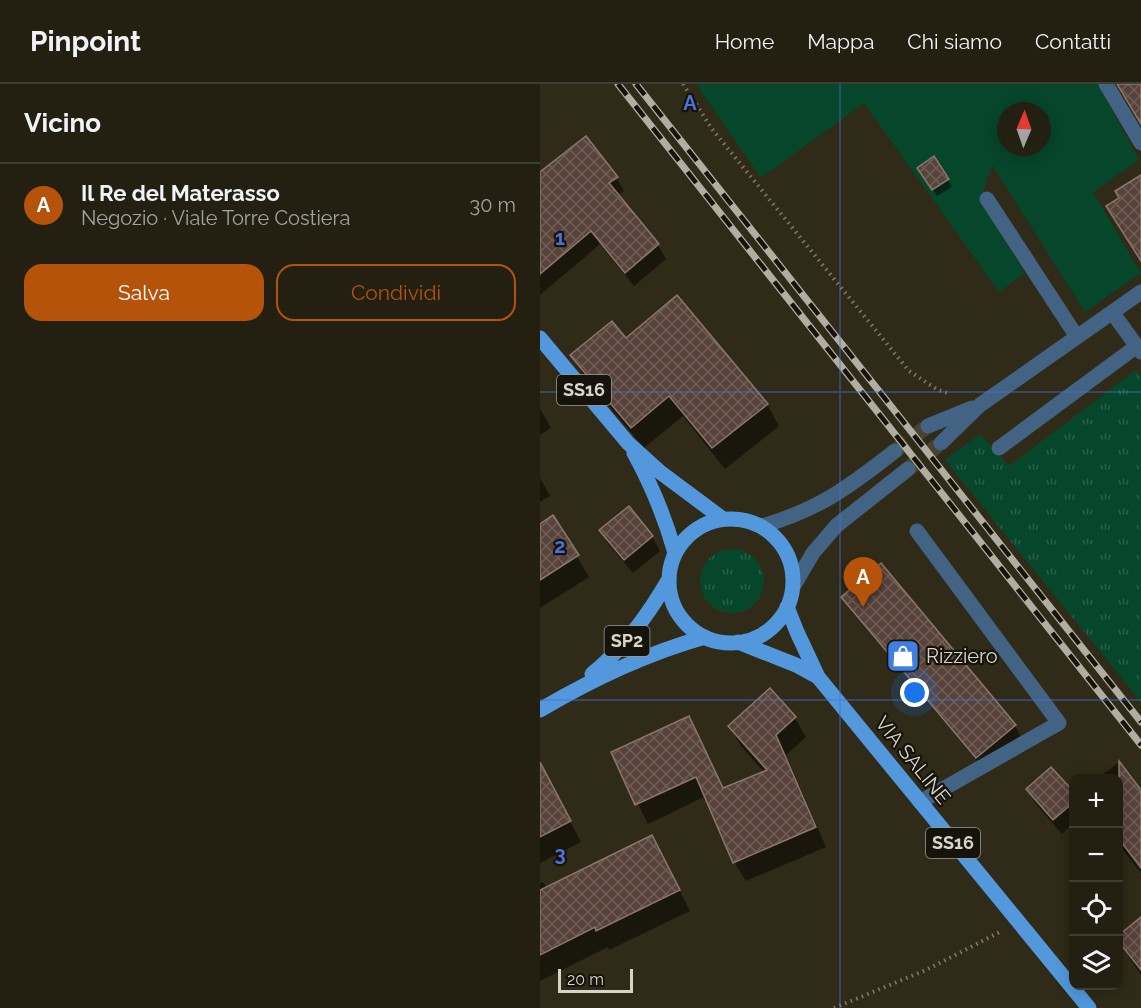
<!DOCTYPE html>
<html lang="it">
<head>
<meta charset="utf-8">
<style>
	body { margin:0; font-family:Raleway,sans-serif; background:#2f2d20; color:#f1f3f6 }
	.controls { position:absolute; right:18px; bottom:18px; display:grid; overflow:hidden; border-radius:12px; box-shadow:0 3px 15px #0003 }
	.controls button { width:54px; height:54px; display:grid; place-items:center; padding:0; border:0; border-bottom:2px solid #403e32; background:#232012; color:#f1f3f6; font:30px sans-serif }
	.compass { position:absolute; left:457px; top:18px; width:54px; height:54px; border-radius:50%; background:#232012; box-shadow:0 3px 15px #0003; rotate:2deg }
	.scale { position:absolute; left:18px; bottom:15px; width:75px; box-sizing:border-box; padding-left:6px; border:3px solid #d7d5c9; border-top:0; font-size:16px; line-height:21px; white-space:nowrap; color:#d7d5c9; -webkit-text-stroke:4px #15130b; paint-order:stroke }
	.you { position:absolute; left:375px; top:609px; width:21px; height:21px; margin:-15px; border:4px solid #fff; border-radius:50%; background:#1a73e8; box-shadow:0 0 0 9px #1a73e833 }
	.badge { display:grid; place-items:center; width:39px; height:39px; border-radius:50%; background:#b45309; color:#fff; font-size:20px; font-weight:700 }
	.pin { position:absolute; translate:-50% -50px; filter:drop-shadow(0 2px 3px #0008) }
	.pin::after { content:''; position:absolute; top:32px; width:21px; height:18px; background:inherit; clip-path:polygon(0 0,100% 0,50% 100%) }
	.list { margin:0; padding:0; list-style:none }
	h2 { display:flex; justify-content:space-between; align-items:center; height:78px; margin:0; padding:0 24px; font-size:26px }
	h2 small { font-size:20px; font-weight:400; color:#a3a39f }
	.list li { display:grid; grid-template-columns:39px 1fr auto; gap:18px; align-items:center; box-sizing:border-box; height:84px; padding:0 24px; border-top:2px solid #403e32 }
	.list b { display:block; font-size:22px; white-space:nowrap }
	.list p { margin:0; font-size:20px; white-space:nowrap; color:#a3a39f }
	.list em { font-size:20px; font-style:normal; color:#a3a39f }
	.actions { display:flex; gap:12px; padding:18px 24px }
	.actions a { flex:1; padding:14px 0; border:2px solid #b45309; border-radius:18px; text-align:center; font-size:21px; color:#b45309 }
	.actions .main { background:#b45309; color:#fff }
	.icon { flex:none; width:33px; height:33px; fill:none; stroke:currentColor; stroke-width:2; stroke-linecap:round; stroke-linejoin:round }
	.map { position:relative; flex:none; width:601px; height:924px; overflow:hidden }
	header { display:flex; align-items:center; gap:36px; box-sizing:border-box; height:84px; padding:0 30px; background:#232012; border-bottom:2px solid #403e32 }
	header strong { font-size:28px }
	nav { display:flex; gap:33px; margin-inline-start:auto; font-size:21px }
	main { display:flex }
	aside { flex:1; background:#232012 }
	.map>svg:first-child { display:block }
	.grass { fill:url(#grass-tufts) }
	.garden { fill:#06462b; fill-rule:evenodd }
	.shadow { fill:#0007 }
	.building { fill:url(#building-cross-hatch); stroke:#8c766d; stroke-width:1.5 }
	.lines { fill:none; stroke-linecap:round; stroke-linejoin:round }
	.minor-tunnel { stroke:#484433; stroke-width:15; stroke-dasharray:15 8; stroke-linecap:butt }
	.path { stroke:#7f7c6c; stroke-width:4; stroke-dasharray:1.5 4.5; stroke-linecap:butt }
	.minor { stroke:#426383; stroke-width:15 }
	.major { stroke:#5398dc; stroke-width:15 }
	.rail-casing { stroke:#b1aea1; stroke-width:7 }
	.rail { stroke:#15130b; stroke-width:4.5; stroke-dasharray:14; stroke-linecap:butt }
	.grid { fill:none; stroke:#4c70d4; stroke-width:1.5; stroke-opacity:0.55 }
	.labels { text-anchor:middle; stroke-width:4.5; stroke-linejoin:round; paint-order:stroke }
	.shield { fill:#15130b; stroke:#9d9b90; stroke-width:1.5 }
	.shield-label { font-size:18px; font-weight:bold; fill:#d7d5c9 }
	.poi-label { font-size:20px; fill:#d7d5c9; stroke:#15130b; text-anchor:start }
	.street-label { font-size:20px; fill:#d7d5c9; stroke:#15130b }
	.grid-label { font-size:20px; text-anchor:middle; font-weight:bold; fill:#4c70d4; stroke:#15130b; stroke-width:4.5; stroke-linejoin:round; paint-order:stroke }
</style>
</head>
<body>
<header>
<strong>Pinpoint</strong>
<nav><a>Home</a><a>Mappa</a><a>Chi siamo</a><a>Contatti</a></nav>
</header>
<main>
<aside>
<h2>Vicino<small></small></h2>
<ul class="list">
<li><span class="badge">A</span><div><b>Il Re del Materasso</b><p>Negozio · Viale Torre Costiera</p></div><em>30 m</em></li>
</ul>
<div class="actions"><a class="main">Salva</a><a>Condividi</a></div>
</aside>
<div class="map">
<svg width="601" height="924" viewBox="0 0 601 924">
	<defs>
		<pattern id="grass-tufts" width="24" height="20" patternUnits="userSpaceOnUse" patternTransform="scale(1.5)"><rect width="24" height="20" fill="#06462b"/><path d="M3 7l-1-3M5 7V3M7 7l1-3M15 17l-1-3M17 17v-4M19 17l1-3" fill="none" stroke="#2a6048"/></pattern>
		<pattern id="building-cross-hatch" width="8" height="8" patternUnits="userSpaceOnUse" patternTransform="scale(1.5)"><rect width="8" height="8" fill="#58433b"/><path d="M0 0l8 8M0 8l8-8" fill="none" stroke="#6f5d56"/></pattern>
	</defs>
	<rect width="100%" height="100%" fill="#2f2b18"/>
	<path class="grass" d="M 596,286 L 601,292 L 601,618 L 405,376 L 440,350 L 469,382 Z
		M160 497a32 32 0 1 1 64 0a32 32 0 1 1-64 0Z"/>
	<path class="garden" d="M 156,0 L 558,0 L 599,76 L 553,108 L 601,189 L 545,228 L 452,81 L 440,117 L 485,189 L 459,208 L 324,19 L 221,94 ZM 466,27 L 502,27 L 502,63 L 466,63 Z"/>
	<path class="shadow" d="M 394,74 L 412,103 L 397,112 L 383,91 Z
		M 76,93 L 84,107 L 78,112 L 118,161 L 126,175 L 94,202 L 60,160 L 0,211 L 0,115 Z
		M 86,256 L 227,320 L 239,342 L 185,385 L 143,332 L 104,364 L 45,293 L 32,272 Z
		M 0,325 L 11,344 L 0,351 Z
		M 0,394 L 10,412 L 0,418 Z
		M 88,424 L 112,453 L 120,467 L 93,489 L 69,461 L 61,447 Z
		M 13,433 L 49,493 L 0,524 L 0,441 Z
		M 303,513 L 475,642 L 483,656 L 446,687 L 311,527 Z
		M 148,634 L 184,705 L 224,688 L 201,662 L 190,643 L 255,634 L 266,653 L 246,671 L 286,763 L 206,797 L 194,778 L 166,712 L 108,740 L 73,669 Z
		M 578,679 L 601,708 L 601,789 L 578,760 L 578,694 L 558,694 Z
		M 0,689 L 15,708 L 41,758 L 0,779 Z
		M 488,706 L 534,711 L 534,739 L 522,750 L 496,720 Z
		M 123,774 L 150,827 L 69,866 L 68,863 L 0,897 L 0,799 L 3,798 L 7,804 Z
		M 601,835 L 601,891 L 578,856 L 578,852 Z"/>
	<path class="building" d="M 577,0 L 601,0 L 601,40 Z
		M 46,52 L 78,93 L 69,99 L 119,160 L 85,189 L 51,147 L 0,190 L 0,88 Z
		M 394,72 L 409,95 L 392,106 L 377,84 Z
		M 601,91 L 601,177 L 566,122 L 579,114 L 575,107 Z
		M 137,211 L 228,320 L 172,364 L 129,312 L 91,344 L 30,271 L 72,237 L 86,254 Z
		M 89,422 L 113,452 L 84,476 L 59,446 Z
		M 13,431 L 39,471 L 0,496 L 0,440 Z
		M 341,479 L 476,641 L 436,674 L 301,513 Z
		M 230,604 L 256,633 L 236,651 L 276,743 L 193,779 L 156,693 L 95,721 L 71,668 L 149,632 L 183,704 L 227,686 L 188,642 Z
		M 579,677 L 601,706 L 601,784 L 579,755 Z
		M 0,678 L 31,737 L 0,753 Z
		M 511,683 L 534,708 L 534,718 L 513,736 L 486,705 Z
		M 112,751 L 140,806 L 56,847 L 55,843 L 0,871 L 0,806 Z
		M 601,833 L 601,886 L 579,858 L 579,851 Z"/>
	<g class="lines">
		<path class="minor-tunnel" d="M 355,367 L 388,342
			M 368,385 L 401,359"/>
		<path class="path" d="M 143,0 L 172,45 L 369,287 L 398,306 L 410,310
			M 294,924 L 386,886 L 462,847"/>
		<path class="minor" d="M 566,0 L 601,59
			M 447,115 L 537,253
			M 572,228 L 601,268
			M 388,342 L 432,324
			M 401,359 L 440,321 L 601,208
			M 459,364 L 597,262
			M 222,442 C 278,426 309,403 355,367
			M 377,447 L 519,639 L 380,718
			M 253,503 L 273,469 L 296,442 L 368,385"/>
		<path class="major" d="M 0,254 L 88,359 L 120,388 L 183,435
			M 94,369 C 112,402 125,433 135,469
			M129 497a62 62 0 1 1 124 0a62 62 0 1 1-124 0Z
			M 247,523 L 257,548 L 278,593 L 549,924
			M 198,558 L 256,581 L 278,593
			M 52,590 C 85,563 108,531 129,495
			M 0,626 C 54,594 105,570 165,553"/>
		<g class="rail-casing">
			<path id="rail" d="M 78,0 L 601,661
				M 96,0 L 601,638"/>
		</g>
		<use href="#rail" class="rail"/>
	</g>
	<path class="grid" d="M 300,0 L 300,924M 0,308 L 601,308M 0,616 L 601,616"/>
	<defs>
		<g id="shop-square" transform="scale(1.725)"><rect x="-9" y="-9" width="18" height="18" rx="4" fill="#3f7fe0" stroke="#15130b"/><path d="M-5-2.5h2.3a2.7 3.5 0 0 1 5.4 0H5L5.5 6h-11ZM-1.5-2.5h3a1.5 2.3 0 0 0-3 0Z" fill="#fff"/></g>
	</defs>
	<g fill-rule="evenodd">
		<use href="#shop-square" x="363" y="572"/>
	</g>
	<g class="labels">
		<g class="shield">
			<rect x="17" y="291" width="54" height="30" rx="4.5"/>
			<rect x="64.5" y="542" width="45" height="30" rx="4.5"/>
			<rect x="386" y="744" width="54" height="30" rx="4.5"/>
		</g>
		<g class="shield-label">
			<text x="44" y="312">SS16</text>
			<text x="87" y="563">SP2</text>
			<text x="413" y="765">SS16</text>
		</g>
		<g class="poi-label">
			<text x="386" y="579">Rizziero</text>
		</g>
		<g class="street-label">
			<text transform="translate(373 676) rotate(51)" y="7">VIA SALINE</text>
		</g>
	</g>
	<g class="grid-label">
		<text x="150" y="26">A</text>
		<text x="20" y="161">1</text>
		<text x="20" y="469">2</text>
		<text x="20" y="777">3</text>
	</g>
</svg>
<div class="controls">
<button>+</button>
<button>−</button>
<button><svg class="icon" aria-label="locate" viewBox="0 0 24 24"><circle cx="12" cy="12" r="6"/><path d="M12 2v4M12 18v4M2 12h4M18 12h4"/></svg></button>
<button><svg class="icon" aria-label="layers" viewBox="0 0 24 24"><path d="M12 4l9 5-9 5-9-5zM3 14l9 5 9-5"/></svg></button>
</div>
<svg class="compass" viewBox="-18 -18 36 36"><path d="M0-13l5 13h-10z" fill="#e53935"/><path d="M0 13l5-13h-10z" fill="#a3a39f"/></svg>
<div class="scale">20 m</div>
<div class="you"></div>
<div class="pin badge" style="left:323px;top:523px">A</div>
</div>
</main>
</body>
</html>
